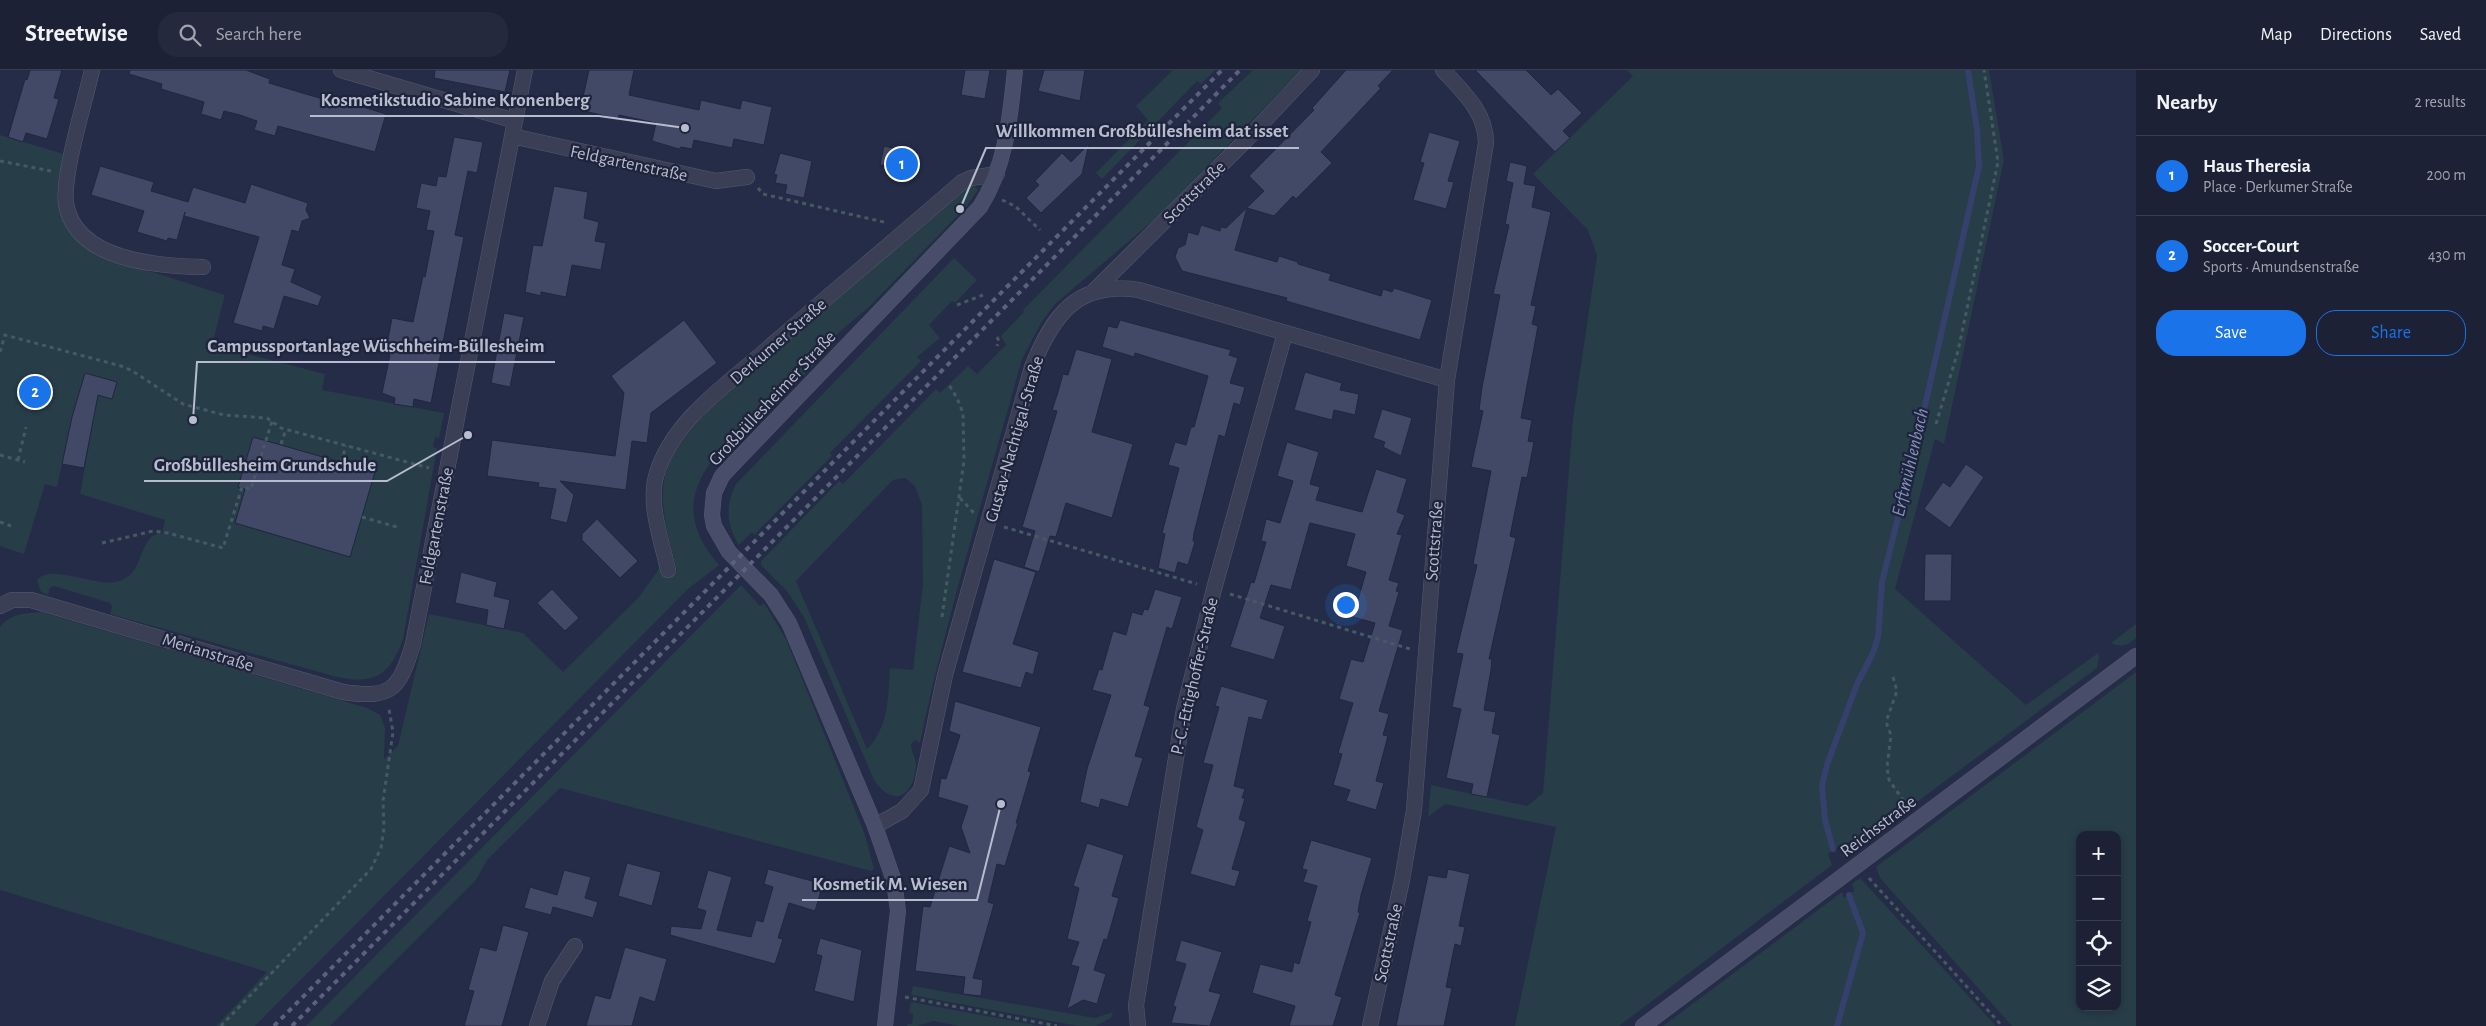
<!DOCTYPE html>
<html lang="en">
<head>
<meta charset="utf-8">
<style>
	body { margin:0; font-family:"Alegreya Sans",sans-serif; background:#25293d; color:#f1f3f6 }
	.controls { position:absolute; right:15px; bottom:15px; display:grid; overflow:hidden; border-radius:10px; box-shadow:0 2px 8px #0003 }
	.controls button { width:45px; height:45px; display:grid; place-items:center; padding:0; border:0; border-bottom:1px solid #3a3e50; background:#1c2135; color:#f1f3f6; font:25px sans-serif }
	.you { position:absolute; left:1345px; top:534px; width:18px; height:18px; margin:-12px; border:4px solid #fff; border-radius:50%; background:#1a73e8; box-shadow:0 0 0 8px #1a73e833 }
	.badge { display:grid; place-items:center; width:32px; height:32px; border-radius:50%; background:#1a73e8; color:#fff; font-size:16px; font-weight:700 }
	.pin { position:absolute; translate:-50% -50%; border:2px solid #fff; box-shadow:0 1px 5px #0006 }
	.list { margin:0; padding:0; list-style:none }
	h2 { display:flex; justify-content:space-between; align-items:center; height:65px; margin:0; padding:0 20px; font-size:21px }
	h2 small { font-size:16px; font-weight:400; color:#a0a3ad }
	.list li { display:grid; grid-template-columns:32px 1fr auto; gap:15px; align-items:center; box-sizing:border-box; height:80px; padding:0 20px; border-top:1px solid #3a3e50 }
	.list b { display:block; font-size:19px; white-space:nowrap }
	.list p { margin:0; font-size:16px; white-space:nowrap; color:#a0a3ad }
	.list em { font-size:16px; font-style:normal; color:#a0a3ad }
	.actions { display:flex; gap:10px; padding:15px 20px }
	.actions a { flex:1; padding:11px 0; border:1px solid #1a73e8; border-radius:20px; text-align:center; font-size:18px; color:#1a73e8 }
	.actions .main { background:#1a73e8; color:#fff }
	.icon { flex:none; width:28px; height:28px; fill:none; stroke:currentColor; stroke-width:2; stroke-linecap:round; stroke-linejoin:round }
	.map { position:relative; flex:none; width:2136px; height:956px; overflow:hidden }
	header { display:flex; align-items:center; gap:30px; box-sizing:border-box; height:70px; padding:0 25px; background:#1c2135; border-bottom:1px solid #3a3e50 }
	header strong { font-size:24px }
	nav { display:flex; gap:28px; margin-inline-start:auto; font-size:18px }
	.search { width:350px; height:45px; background:#25293d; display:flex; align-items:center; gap:12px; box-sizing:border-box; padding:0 18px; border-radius:20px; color:#a0a3ad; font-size:19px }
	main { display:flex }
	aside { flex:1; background:#1c2135 }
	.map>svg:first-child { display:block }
	.green { fill:#273d48; fill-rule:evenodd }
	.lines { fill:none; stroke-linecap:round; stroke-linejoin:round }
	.stream { stroke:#36406d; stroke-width:6 }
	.building { fill:#424967; stroke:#20263e }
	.street-casing { stroke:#555a71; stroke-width:16 }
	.secondary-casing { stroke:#555a71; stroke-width:16 }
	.path { stroke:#465a63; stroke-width:3; stroke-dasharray:4 4; stroke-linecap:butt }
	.street { stroke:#3a3f56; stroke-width:15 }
	.secondary { stroke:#484d69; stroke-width:15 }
	.rail { stroke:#5c627d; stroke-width:4; stroke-dasharray:5 5; stroke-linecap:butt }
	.labels { text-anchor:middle; stroke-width:4.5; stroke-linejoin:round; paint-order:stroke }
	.street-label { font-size:18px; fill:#b8bccf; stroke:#1e243c }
	.water-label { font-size:19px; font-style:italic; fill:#8490bd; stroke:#1e243c }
	.leader { fill:none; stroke:#b8bccf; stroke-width:2 }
	.callout-dot { fill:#b8bccf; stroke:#1e243c; stroke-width:2 }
	.callout-label { font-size:19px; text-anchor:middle; font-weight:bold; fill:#b8bccf; stroke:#1e243c; stroke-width:4.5; stroke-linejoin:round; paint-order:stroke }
</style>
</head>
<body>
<header>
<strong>Streetwise</strong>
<div class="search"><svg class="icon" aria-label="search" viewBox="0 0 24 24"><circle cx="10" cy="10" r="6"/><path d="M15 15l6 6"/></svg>Search here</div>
<nav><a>Map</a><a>Directions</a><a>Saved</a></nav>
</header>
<main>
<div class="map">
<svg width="2136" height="956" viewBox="0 0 2136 956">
	<rect width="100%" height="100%" fill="#252c47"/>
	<path class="green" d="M 1173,0 L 1215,0 L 1201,14 L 1197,11 L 1102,109 L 1096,103 L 1148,50 L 1136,36 Z
		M 1253,0 L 1301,0 L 1161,144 L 1055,234 L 1041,253 L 1022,289 C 987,417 947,543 920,673 L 915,670 L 911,674 C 911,683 917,688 916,697 C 913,726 894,739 874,710 L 804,547 L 787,521 L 761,495 L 761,491 L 839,411 L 843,414 L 936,319 L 940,323 L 968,296 L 977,304 L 1006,275 L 1001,266 L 1024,242 L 1023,240 L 1222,38 L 1218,33 ZM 905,408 L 915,416 L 922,435 L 923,513 L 913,600 L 890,598 C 888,627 889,657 867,679 L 796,511 L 893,410 Z
		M 1627,0 L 1989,0 L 2004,90 L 1944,374 L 1935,369 L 1895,519 L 2026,635 L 2098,583 L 2099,587 L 2097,598 L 1843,787 L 1839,776 L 1828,784 L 1832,795 L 1619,956 L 1515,956 L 1556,757 L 1445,734 L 1428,747 L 1431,715 L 1527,736 L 1543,723 L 1573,349 L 1597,186 L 1588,160 L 1533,104 L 1633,6 Z
		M 0,65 L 64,84 L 59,108 L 60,137 L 111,189 L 225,225 L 212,275 L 325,304 L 322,320 L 444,343 L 439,368 L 435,367 L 433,377 L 437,378 L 403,569 C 390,605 375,615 337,607 L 110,544 L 112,537 L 110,533 L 54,516 L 50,518 L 48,525 L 41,522 L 37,510 C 51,493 94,516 115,512 C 148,506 135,466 162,463 L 165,450 L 80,424 L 93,352 L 72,348 L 57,417 L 45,414 L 24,484 L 0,476 Z
		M 973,115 L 978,120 L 966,137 L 870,236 L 838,263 L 811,298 L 725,387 L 719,382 C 685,421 685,456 719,495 L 688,519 L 255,956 L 216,956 L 267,902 L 0,820 L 0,557 C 10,544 25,543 41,542 L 367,638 L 380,645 L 385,658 L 384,689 L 398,676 L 429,544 L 523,563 L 563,602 L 639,527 L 661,496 L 664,505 L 677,501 C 670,470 655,429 668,397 C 687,349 759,296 798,262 C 855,213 911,165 968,116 Z
		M 954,188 L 977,210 L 955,233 L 952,231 L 929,255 L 940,268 L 917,287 L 921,291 L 830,383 L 832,386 L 754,465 L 752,462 L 739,475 C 726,455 725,435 736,414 Z
		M 741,515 L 760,536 L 764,533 L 786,569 L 864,762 L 874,799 L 871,801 L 560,718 L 487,790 L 476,810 L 330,956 L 306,956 Z
		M 2136,554 L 2136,568 C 2128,575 2121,578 2111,573 Z
		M 2136,602 L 2136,956 L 2012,956 L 1880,808 L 1876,797 ZM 2080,765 L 2117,765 L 2117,937 L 2080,937 Z
		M 1860,808 L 1996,956 L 1663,956 L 1842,822 L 1844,828 L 1854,821 L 1852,814 Z
		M 913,916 L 1095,948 L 1113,942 L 1111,948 L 1096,956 L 1078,956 L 911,925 Z
		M 911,932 L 1041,956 L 959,956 L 933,951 L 918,956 L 907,956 L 908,954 L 912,954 L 913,944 L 909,943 Z"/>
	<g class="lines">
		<path class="stream" d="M 1833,779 L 1825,750 L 1822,715 L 1827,695 L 1857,614 L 1873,583 L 1878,567 L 1882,512 L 1917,371 L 1979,96 L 1977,60 L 1968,0
			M 1837,956 L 1863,863 L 1849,825"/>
	</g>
	<path class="building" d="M 30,0 L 62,0 L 54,28 L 59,29 L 47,69 L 26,63 L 23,72 L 8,67 L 25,9 L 27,10 Z
		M 130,0 L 246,0 L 270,9 L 269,13 L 309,25 L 349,36 L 350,33 L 386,44 L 375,82 L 278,56 L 275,66 L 254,60 L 257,51 L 240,45 L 224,41 L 221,50 L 201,44 L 204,32 L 161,19 L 162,14 L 129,4 Z
		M 435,0 L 510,0 L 505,22 L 434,8 Z
		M 589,0 L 634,0 L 629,25 L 699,40 L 701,30 L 740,39 L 742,30 L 772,37 L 764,75 L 734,69 L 732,78 L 694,70 L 692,79 L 681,77 L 679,79 L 652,71 L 656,53 L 619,45 L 618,49 L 580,40 Z
		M 965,0 L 990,0 L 985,29 L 961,25 Z
		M 1044,0 L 1085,0 L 1080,31 L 1038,21 Z
		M 1346,0 L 1393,0 L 1378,16 L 1381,18 L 1321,82 L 1332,93 L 1296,129 L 1293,126 L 1274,146 L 1247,138 L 1235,180 L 1277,192 L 1279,186 L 1298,192 L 1298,194 L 1331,204 L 1329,210 L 1381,226 L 1383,219 L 1392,222 L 1394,218 L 1432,230 L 1420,270 L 1286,231 L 1287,228 L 1182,201 L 1175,187 L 1178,178 L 1185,175 L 1188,162 L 1198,165 L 1201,155 L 1220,161 L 1221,157 L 1226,158 L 1264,121 L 1249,106 L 1314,40 L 1312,38 Z
		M 1475,0 L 1526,0 L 1551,25 L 1558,19 L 1582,43 L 1563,61 L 1570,68 L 1555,82 Z
		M 1429,62 L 1460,71 L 1448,111 L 1454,112 L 1446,139 L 1413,130 L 1424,93 L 1420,92 Z
		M 454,67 L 483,72 L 477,103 L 468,101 L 455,165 L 464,167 L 431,333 L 414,329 L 413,337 L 394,334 L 395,328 L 382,323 L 390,285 L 385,284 L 392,248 L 413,252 L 423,206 L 425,207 L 434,161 L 426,160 L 430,141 L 416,138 L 421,113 L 436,116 L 438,106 L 446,107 Z
		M 1089,74 L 1082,104 L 1041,143 L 1026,128 L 1039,115 L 1035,111 L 1062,83 L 1071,92 Z
		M 884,76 L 920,84 L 914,109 L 886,103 L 888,96 L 880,95 Z
		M 780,83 L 812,91 L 804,128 L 785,124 L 787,115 L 775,113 L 777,105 L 774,104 Z
		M 1510,92 L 1527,96 L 1524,114 L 1536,116 L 1532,137 L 1551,142 L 1531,235 L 1536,236 L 1532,254 L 1538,256 L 1521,348 L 1532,350 L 1528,371 L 1534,372 L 1527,408 L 1522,407 L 1510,466 L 1516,468 L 1489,589 L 1492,589 L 1491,600 L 1484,640 L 1496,642 L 1492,663 L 1500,665 L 1487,727 L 1471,724 L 1473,714 L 1446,708 L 1461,639 L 1452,637 L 1463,584 L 1456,583 L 1477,495 L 1473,494 L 1491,401 L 1471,397 L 1483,341 L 1479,340 L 1482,317 L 1500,225 L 1493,224 L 1509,155 L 1505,154 L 1513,113 L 1506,111 Z
		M 100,96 L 154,112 L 151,121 L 188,132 L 193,117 L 245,133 L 251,114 L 308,133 L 306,140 L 310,148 L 302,151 L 299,162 L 292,160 L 282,195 L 295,199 L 291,212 L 322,226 L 318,236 L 284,226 L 274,259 L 263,256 L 262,261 L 233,253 L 259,167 L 184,146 L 185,142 L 177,170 L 168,168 L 167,171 L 137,162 L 144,141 L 91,125 Z
		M 554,116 L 588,122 L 584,148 L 599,152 L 595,171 L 606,173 L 601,200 L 572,195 L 566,227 L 541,222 L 541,226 L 525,222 L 533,175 L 542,176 Z
		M 504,243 L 524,247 L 510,317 L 491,313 Z
		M 684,250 L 717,293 L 651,343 L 647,373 L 632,371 L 626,420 L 560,411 L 574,425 L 567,453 L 550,449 L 556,419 L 538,417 L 539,413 L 487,406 L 492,370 L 615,386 L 624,323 L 611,306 Z
		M 1120,250 L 1231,280 L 1229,285 L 1238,288 L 1230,313 L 1245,317 L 1240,335 L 1234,333 L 1225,367 L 1219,365 L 1194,463 L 1193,471 L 1195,472 L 1188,495 L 1178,492 L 1175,503 L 1158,498 L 1165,464 L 1162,463 L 1179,398 L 1168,395 L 1175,372 L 1186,375 L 1191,357 L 1194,357 L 1208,306 L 1135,283 L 1134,287 L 1102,277 L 1108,256 L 1117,258 Z
		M 1076,279 L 1112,289 L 1092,362 L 1133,374 L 1112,448 L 1066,433 L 1056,467 L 1050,466 L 1039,502 L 1024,497 L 1035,461 L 1022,457 L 1057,341 L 1052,340 L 1058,322 L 1063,304 L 1068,305 Z
		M 1305,302 L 1342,313 L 1340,320 L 1359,324 L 1355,345 L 1334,340 L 1332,350 L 1294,340 Z
		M 85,303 L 117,312 L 112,329 L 98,325 L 84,398 L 62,394 L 72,347 Z
		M 1382,339 L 1412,348 L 1401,386 L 1383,377 L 1385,372 L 1373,368 Z
		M 253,367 L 375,402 L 350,487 L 235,453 L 245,419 L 238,417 Z
		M 1287,372 L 1319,382 L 1310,414 L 1320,417 L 1316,430 L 1362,442 L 1376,399 L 1407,409 L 1397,442 L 1405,445 L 1397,464 L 1402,465 L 1389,510 L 1399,513 L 1396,521 L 1399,522 L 1389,556 L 1403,560 L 1379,641 L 1389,644 L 1383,665 L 1388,666 L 1376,711 L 1384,713 L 1376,740 L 1346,731 L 1350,720 L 1333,715 L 1342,684 L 1338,683 L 1353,633 L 1339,629 L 1351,589 L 1363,592 L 1375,553 L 1353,547 L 1366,502 L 1346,496 L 1355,464 L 1310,453 L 1291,520 L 1271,515 L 1260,548 L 1285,556 L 1274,590 L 1230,577 L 1251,512 L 1254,513 L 1266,472 L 1261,471 L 1266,449 L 1280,453 L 1293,411 L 1277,406 Z
		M 1966,394 L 1984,407 L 1950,458 L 1924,439 L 1943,412 L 1950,417 Z
		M 597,449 L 638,491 L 620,508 L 582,470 L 582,464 Z
		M 1925,484 L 1952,484 L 1951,531 L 1924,531 Z
		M 994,489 L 1036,502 L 1013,574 L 1039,582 L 1033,605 L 1026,602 L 1021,618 L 962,602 Z
		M 461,502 L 497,512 L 494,526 L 510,530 L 504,559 L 486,555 L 488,540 L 455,533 Z
		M 552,519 L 579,548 L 565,561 L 537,533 Z
		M 1155,519 L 1182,527 L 1172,559 L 1167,557 L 1144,635 L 1150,637 L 1135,686 L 1143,688 L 1128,737 L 1101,729 L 1099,738 L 1080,732 L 1087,699 L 1111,625 L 1092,620 L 1099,599 L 1102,600 L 1113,561 L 1126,565 L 1132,542 L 1142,545 L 1144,539 L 1148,540 Z
		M 1221,616 L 1268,630 L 1262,650 L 1249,647 L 1234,716 L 1245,719 L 1242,728 L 1245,728 L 1239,749 L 1246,752 L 1232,799 L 1240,801 L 1235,817 L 1190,804 L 1203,760 L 1196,757 L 1213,695 L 1203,693 L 1219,637 L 1215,636 Z
		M 955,631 L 1041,657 L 1028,701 L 1031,702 L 1016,753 L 1018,753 L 1005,796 L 997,794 L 988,832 L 994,834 L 973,908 L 983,910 L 981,926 L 963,924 L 965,907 L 915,901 L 923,836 L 930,837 L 949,776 L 970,783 L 961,757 L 968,736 L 938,727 L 941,708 L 946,709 L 960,665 L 949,661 Z
		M 1311,770 L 1372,788 L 1361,825 L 1358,842 L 1360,843 L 1335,925 L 1342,927 L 1333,956 L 1289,956 L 1295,936 L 1252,923 L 1260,894 L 1292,902 L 1294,892 L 1299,894 L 1311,852 L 1307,851 L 1317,816 L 1303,812 L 1307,800 L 1302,799 Z
		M 1087,773 L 1124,785 L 1112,826 L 1119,828 L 1107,870 L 1104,869 L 1094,900 L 1106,904 L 1097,934 L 1083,930 L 1067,939 L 1079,897 L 1071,895 L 1079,872 L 1067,869 L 1079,818 L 1073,816 Z
		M 627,793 L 661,802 L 652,836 L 618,826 Z
		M 768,799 L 823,814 L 815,841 L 789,833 L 778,868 L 783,869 L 775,894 L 670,865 L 671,856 L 701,859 L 706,841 L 697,838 L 708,800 L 732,807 L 717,860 L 751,867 L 756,850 L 763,852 L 773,817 L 764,814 Z
		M 1448,799 L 1470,804 L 1459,856 L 1465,857 L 1463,866 L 1461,876 L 1455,874 L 1446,917 L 1452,918 L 1444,956 L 1396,956 L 1428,805 L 1446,808 Z
		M 564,800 L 591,807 L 585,828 L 598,832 L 593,848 L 553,837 L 551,845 L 524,838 L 530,817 L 557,825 Z
		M 503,855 L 529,862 L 502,956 L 464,956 L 474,921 L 468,920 L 480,877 L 496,881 Z
		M 820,868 L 862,880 L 854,932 L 814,921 L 822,886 L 816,884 Z
		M 1181,870 L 1222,882 L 1209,921 L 1221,924 L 1210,956 L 1171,953 L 1176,937 L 1173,936 L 1186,894 L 1175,891 Z
		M 625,877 L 667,889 L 655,932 L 640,927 L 632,956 L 586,956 L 595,925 L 610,929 Z"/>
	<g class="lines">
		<g class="street-casing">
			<path id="street" d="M 92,0 C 85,32 62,105 66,134 C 76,191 158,196 203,197
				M 341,0 L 515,51
				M 512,66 L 716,111 L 747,107
				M 1094,221 L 1246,70 L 1312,0
				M 668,500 C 662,471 647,433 657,403 C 674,348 731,312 772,275 C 835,220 899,167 962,112 L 971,108 L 997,104
				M 0,536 L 12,530 L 31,530 L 343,622 C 392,629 399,620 413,574 L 525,0
				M 875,756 L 902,741 L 921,720 L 945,605 L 1032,297 C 1053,245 1077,211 1139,220 L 1447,310
				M 537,956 L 552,911 L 575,876
				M 1138,956 L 1136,935 L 1184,639 L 1214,519 L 1285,263
				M 1370,956 L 1402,810 L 1414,740 L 1447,310 L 1486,73 C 1486,42 1463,22 1443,0"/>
		</g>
		<g class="secondary-casing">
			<path id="secondary" d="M 885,956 L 898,841 L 894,811 L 875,756 L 789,553 L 771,525 L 729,482 L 714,456 L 712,445 L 714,423 L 722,406 L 737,390 L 980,137 C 1006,96 1010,48 1015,0
				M 1643,956 L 2136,586"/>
		</g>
		<path class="path" d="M 0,91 L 51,101
			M 758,118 L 763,124 L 888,153
			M 1002,130 L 1015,136 L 1040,160
			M 957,235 L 983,225
			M 997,267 L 999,271 L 997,276
			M 0,282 L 5,265 L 121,296 L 131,300 L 183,334 L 224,345 L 267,348 L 281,358 L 429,398
			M 1936,354 L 1958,281 L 1998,92 L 1984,0
			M 281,374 L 286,359
			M 0,385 L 25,392
			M 18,390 L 26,357
			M 341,392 L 346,376
			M 363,398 L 368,383
			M 960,428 L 974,443
			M 362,447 L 397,457
			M 0,452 L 11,456
			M 1004,457 L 1197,514
			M 102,473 L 153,461 L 168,463 L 223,478 L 242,417 L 251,419 L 272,351
			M 1230,524 L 1410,579
			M 942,547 L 964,391 L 963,343 L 957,328 L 949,315
			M 1893,607 L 1897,621 L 1887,649 L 1887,655 L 1891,665 L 1887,697 L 1889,710 L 1908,737
			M 1869,808 L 2002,956
			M 905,927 L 1057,956
			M 221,956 L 371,799 L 381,778 L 384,758 L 383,731 L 393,662 L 389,639"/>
		<use href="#street" class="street"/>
		<use href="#secondary" class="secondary"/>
		<path class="rail" d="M 274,956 L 1222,0
			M 292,956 L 1240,0"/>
	</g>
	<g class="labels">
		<g class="street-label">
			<text transform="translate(629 93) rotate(12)" y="6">Feldgartenstraße</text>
			<text transform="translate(1194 122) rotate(-45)" y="6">Scottstraße</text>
			<text transform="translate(778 271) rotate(-41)" y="6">Derkumer Straße</text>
			<text transform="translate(772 328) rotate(-47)" y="6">Großbüllesheimer Straße</text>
			<text transform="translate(1014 369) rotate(-74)" y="6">Gustav-Nachtigal-Straße</text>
			<text transform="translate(436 456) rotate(-79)" y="6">Feldgartenstraße</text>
			<text transform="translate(1434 471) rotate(-86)" y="6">Scottstraße</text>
			<text transform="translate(208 582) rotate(17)" y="6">Merianstraße</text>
			<text transform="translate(1194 606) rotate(-77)" y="6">P.-C.-Ettighoffer-Straße</text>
			<text transform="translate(1878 756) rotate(-37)" y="6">Reichsstraße</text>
			<text transform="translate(1388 873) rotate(-78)" y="6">Scottstraße</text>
		</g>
		<g class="water-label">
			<text transform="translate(1909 392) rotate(-77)" y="7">Erftmühlenbach</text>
		</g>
	</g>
	<path class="leader" d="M685 58L599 46H310M960 139L986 78H1299M193 350L197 292H555M468 365L387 411H144M1001 734L977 830H802"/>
	<g class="callout-dot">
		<circle cx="685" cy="58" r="5"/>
		<circle cx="960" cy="139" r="5"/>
		<circle cx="193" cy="350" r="5"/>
		<circle cx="468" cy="365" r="5"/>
		<circle cx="1001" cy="734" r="5"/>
	</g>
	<g class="callout-label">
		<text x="455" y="36">Kosmetikstudio Sabine Kronenberg</text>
		<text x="1142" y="67">Willkommen Großbüllesheim dat isset</text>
		<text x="376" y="282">Campussportanlage Wüschheim-Büllesheim</text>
		<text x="265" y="401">Großbüllesheim Grundschule</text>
		<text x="890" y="820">Kosmetik M. Wiesen</text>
	</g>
</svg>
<div class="controls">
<button>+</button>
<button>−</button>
<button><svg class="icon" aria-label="locate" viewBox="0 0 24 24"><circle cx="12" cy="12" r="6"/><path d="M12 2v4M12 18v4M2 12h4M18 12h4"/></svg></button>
<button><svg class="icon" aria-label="layers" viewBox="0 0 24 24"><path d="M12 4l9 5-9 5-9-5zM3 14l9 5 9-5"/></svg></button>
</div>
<div class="you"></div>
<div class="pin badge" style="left:902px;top:94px">1</div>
<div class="pin badge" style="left:35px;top:322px">2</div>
</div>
<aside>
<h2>Nearby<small>2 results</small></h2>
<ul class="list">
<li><span class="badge">1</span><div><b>Haus Theresia</b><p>Place · Derkumer Straße</p></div><em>200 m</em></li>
<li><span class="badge">2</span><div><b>Soccer-Court</b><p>Sports · Amundsenstraße</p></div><em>430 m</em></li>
</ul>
<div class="actions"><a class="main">Save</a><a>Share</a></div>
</aside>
</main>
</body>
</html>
